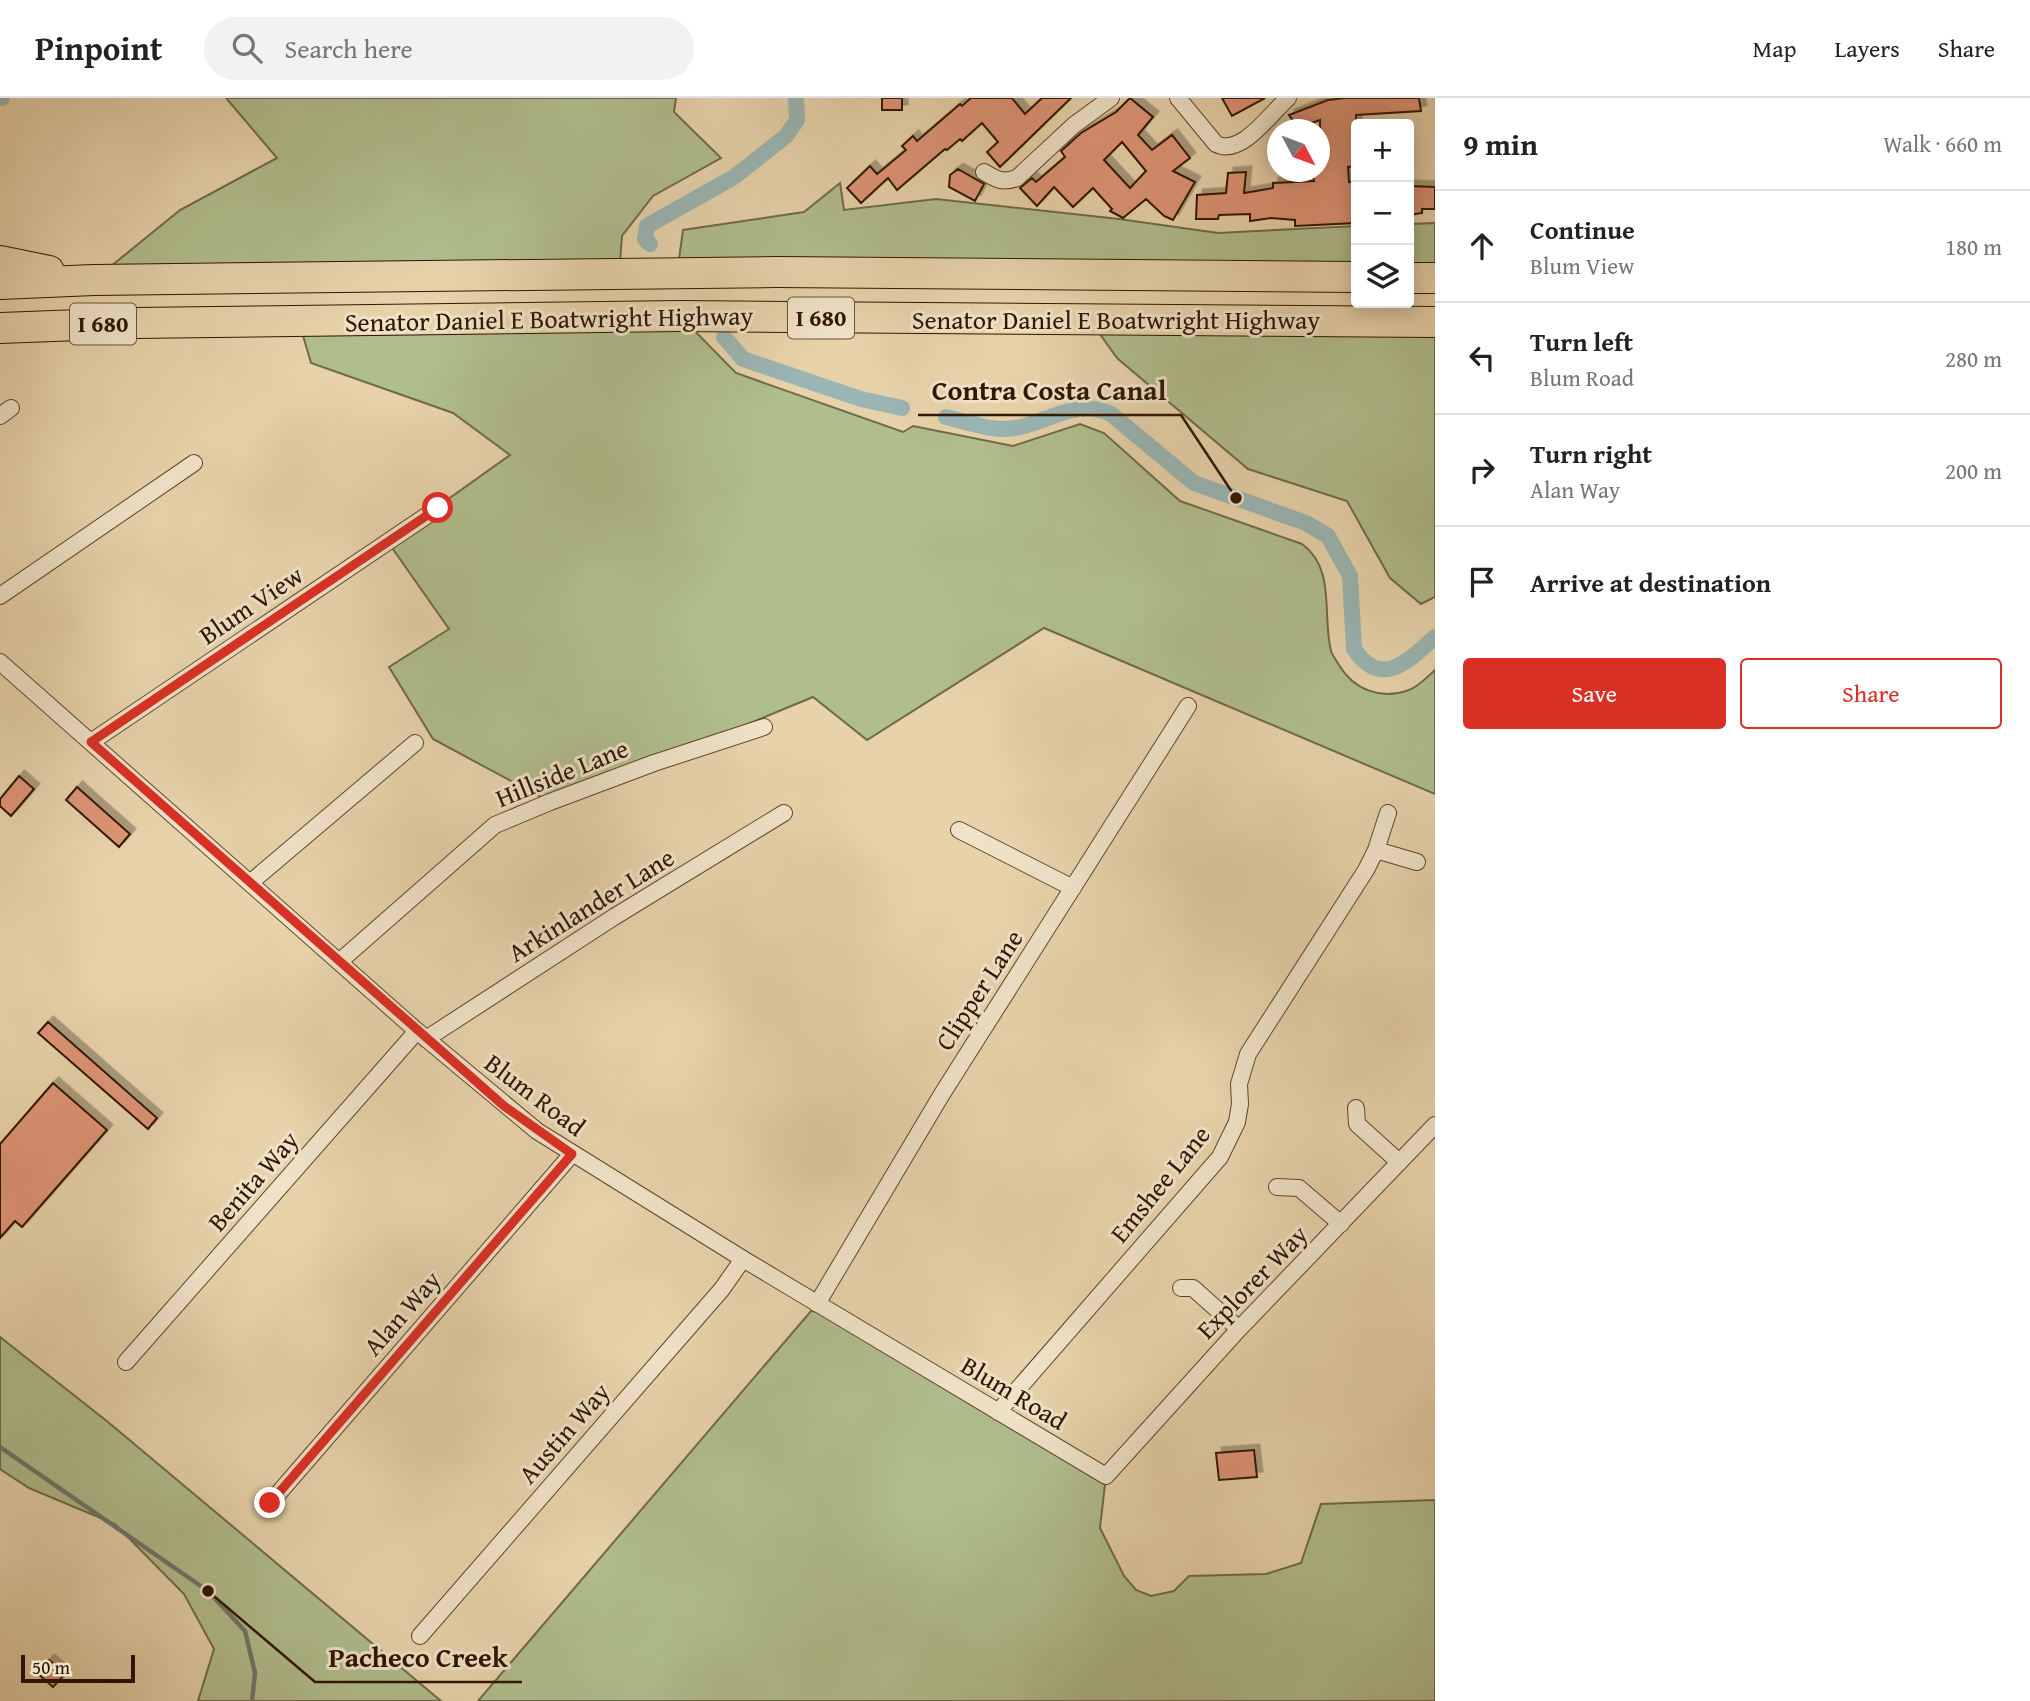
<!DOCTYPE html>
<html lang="en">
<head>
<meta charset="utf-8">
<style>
	body { margin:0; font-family:"Gentium Book Plus",serif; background:#f2f2f2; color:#222 }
	.controls { position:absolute; right:21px; top:21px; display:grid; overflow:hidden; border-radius:7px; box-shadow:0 4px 18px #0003 }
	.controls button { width:63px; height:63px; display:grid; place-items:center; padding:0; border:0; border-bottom:2px solid #e0e0e0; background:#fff; color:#222; font:35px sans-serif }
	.compass { position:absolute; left:1267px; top:21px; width:63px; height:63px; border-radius:50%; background:#fff; box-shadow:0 4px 18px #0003; rotate:131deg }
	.scale { position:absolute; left:21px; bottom:18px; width:114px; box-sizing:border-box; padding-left:7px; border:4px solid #301602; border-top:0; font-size:19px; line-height:24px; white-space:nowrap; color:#301602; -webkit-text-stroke:5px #efe2c8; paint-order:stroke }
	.stop { position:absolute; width:21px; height:21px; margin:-16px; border:5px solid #d93025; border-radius:50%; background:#fff }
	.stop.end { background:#d93025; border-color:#fff; box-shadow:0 2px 7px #0008 }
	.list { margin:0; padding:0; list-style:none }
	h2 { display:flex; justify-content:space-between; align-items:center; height:91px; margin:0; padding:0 28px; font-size:30px }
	h2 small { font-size:23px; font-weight:400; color:#767676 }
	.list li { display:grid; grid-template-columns:46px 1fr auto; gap:21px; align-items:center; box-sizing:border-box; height:112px; padding:0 28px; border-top:2px solid #e0e0e0 }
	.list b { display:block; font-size:26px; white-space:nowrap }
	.list p { margin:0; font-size:23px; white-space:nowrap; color:#767676 }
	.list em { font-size:23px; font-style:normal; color:#767676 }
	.actions { display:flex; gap:14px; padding:21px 28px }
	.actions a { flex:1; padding:16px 0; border:2px solid #d93025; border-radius:7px; text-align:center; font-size:24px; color:#d93025 }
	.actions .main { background:#d93025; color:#fff }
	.icon { flex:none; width:38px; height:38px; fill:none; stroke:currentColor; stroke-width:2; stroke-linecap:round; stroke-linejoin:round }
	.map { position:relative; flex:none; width:1435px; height:1603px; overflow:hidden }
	header { display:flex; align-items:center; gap:42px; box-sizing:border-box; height:98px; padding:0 35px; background:#fff; border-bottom:2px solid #e0e0e0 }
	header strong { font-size:33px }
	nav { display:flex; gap:38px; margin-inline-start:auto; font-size:24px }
	.search { width:490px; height:63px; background:#f2f2f2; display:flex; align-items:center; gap:18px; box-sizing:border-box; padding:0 24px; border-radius:38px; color:#767676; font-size:26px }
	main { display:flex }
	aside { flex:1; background:#fff }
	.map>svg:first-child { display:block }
	.green { fill:#b0bd8d; stroke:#706a48; stroke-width:2 }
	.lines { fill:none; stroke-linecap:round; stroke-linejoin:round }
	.stream { stroke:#70756c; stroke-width:4.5 }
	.canal { stroke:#9ab5b3; stroke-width:16 }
	.building { fill:#de9476; stroke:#301602; stroke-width:2; fill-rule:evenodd; filter:url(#shadow) }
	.street-casing { stroke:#5e452c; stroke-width:18 }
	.highway-casing { stroke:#301602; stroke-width:32 }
	.street { stroke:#efe2c8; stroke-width:16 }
	.highway { stroke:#e7d2aa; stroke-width:30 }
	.route { stroke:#d93025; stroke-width:9 }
	.labels { text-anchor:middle; stroke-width:6; stroke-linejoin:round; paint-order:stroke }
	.shield { fill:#efe2c8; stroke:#69533d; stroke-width:2 }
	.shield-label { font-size:24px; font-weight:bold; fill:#301602 }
	.street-label { font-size:26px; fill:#301602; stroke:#efe2c8 }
	.leader { fill:none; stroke:#301602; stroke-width:2.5 }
	.callout-dot { fill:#301602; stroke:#efe2c8; stroke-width:2.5 }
	.callout-label { font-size:28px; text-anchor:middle; font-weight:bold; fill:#301602; stroke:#efe2c8; stroke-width:6; stroke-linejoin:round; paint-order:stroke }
</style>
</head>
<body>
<header>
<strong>Pinpoint</strong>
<div class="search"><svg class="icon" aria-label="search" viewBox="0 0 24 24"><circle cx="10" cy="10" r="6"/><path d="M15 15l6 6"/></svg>Search here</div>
<nav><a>Map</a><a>Layers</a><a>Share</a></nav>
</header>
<main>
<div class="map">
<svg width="1435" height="1603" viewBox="0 0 1435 1603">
	<defs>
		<filter id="shadow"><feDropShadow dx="5.5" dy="-5.5" stdDeviation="0" flood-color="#0004"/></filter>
	</defs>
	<rect width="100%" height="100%" fill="#e7d2aa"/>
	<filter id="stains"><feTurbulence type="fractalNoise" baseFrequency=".00286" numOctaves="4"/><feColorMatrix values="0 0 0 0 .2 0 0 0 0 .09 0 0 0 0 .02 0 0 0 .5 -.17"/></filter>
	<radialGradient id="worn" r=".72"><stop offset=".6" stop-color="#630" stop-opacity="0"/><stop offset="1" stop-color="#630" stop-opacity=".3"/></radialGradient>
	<path class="green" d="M 226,0 L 676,0 L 674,14 L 721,60 L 653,98 L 622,138 L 619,176 L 94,182 L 180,112 L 277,60 Z
		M 840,85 L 844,112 L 936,101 L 1119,121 L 1218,135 L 1356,128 L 1356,179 L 677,175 L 683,132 L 804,114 Z
		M 1435,125 L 1435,180 L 1409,180 L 1409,126 Z
		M 680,218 L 736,275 L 903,334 L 913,328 L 1013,348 L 1080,326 L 1104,335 L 1180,403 L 1302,446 C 1336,470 1322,518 1331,553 C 1332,557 1336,562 1339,567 C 1354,592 1381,602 1409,592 C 1418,589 1427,579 1435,572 L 1435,696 L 1044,530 L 867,642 L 813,599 L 654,665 L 550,704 L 433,641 L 389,569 L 449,531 L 388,444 L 510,357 L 453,315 L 311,265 L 299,224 Z
		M 1090,222 L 1435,223 L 1435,499 L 1421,506 L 1390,480 L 1347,403 L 1248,371 L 1117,260 Z
		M 817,1206 L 1106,1378 L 1100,1430 L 1124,1478 L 1136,1492 L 1151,1498 L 1174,1493 L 1189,1478 L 1266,1476 L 1301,1465 L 1321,1406 L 1435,1402 L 1435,1603 L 478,1603 Z
		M 0,1239 L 108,1324 L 441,1603 L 198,1603 L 214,1551 L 184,1496 L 115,1426 L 29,1390 L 0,1371 Z"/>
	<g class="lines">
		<path class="stream" d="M 0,1349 L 208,1493 L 245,1533 L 255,1575 L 252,1603"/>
		<path class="canal" d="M 0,0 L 2,0
			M 650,146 L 645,141 L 647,128 L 734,79 L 786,38 L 797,22 L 796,0
			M 724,239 L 743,261 L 861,301 L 902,310
			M 946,319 C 963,323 982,330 1000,331 C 1039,333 1072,297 1111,316 L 1194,385 L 1306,425 L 1328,438 L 1350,478 L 1354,551 C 1382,592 1409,562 1435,539"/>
	</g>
	<path class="building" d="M 882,0 L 902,0 L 902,12 L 882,12 Z
		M 971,0 L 1012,0 L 1025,16 L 1042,0 L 1071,0 L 1000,69 L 987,54 L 998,44 L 982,25 L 962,43 L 960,41 L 947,52 L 945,51 L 897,92 L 888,80 L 861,105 L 847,90 L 870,68 L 877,76 L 906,52 L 902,48 L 913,38 L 917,43 L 960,6 L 962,8 Z
		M 1130,0 L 1153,19 L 1138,37 L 1152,52 L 1172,37 L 1190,60 L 1173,73 L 1195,84 L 1173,122 L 1164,118 L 1146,101 L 1123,120 L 1110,113 L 1112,111 L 1093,90 L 1073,109 L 1054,89 L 1037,108 L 1020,90 L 1032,80 L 1036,84 L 1065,59 L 1061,53 L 1081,35 L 1116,14 ZM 1122,44 L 1146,73 L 1130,90 L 1104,62 Z
		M 1222,0 L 1265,0 L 1232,18 Z
		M 1345,0 L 1419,0 L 1421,13 L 1356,17 L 1356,68 L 1348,69 L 1349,84 L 1356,84 L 1356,125 L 1295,128 L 1295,122 L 1271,120 L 1250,123 L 1250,116 L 1219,117 L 1218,121 L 1196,121 L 1197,97 L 1226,95 L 1228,75 L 1246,74 L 1244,95 L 1273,90 L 1273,85 L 1314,83 L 1312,74 L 1320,74 L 1320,22 L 1298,30 L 1289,17 L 1328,2 Z
		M 958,71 L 984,86 L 975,103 L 949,89 L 950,77 Z
		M 1409,88 L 1435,89 L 1435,111 L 1422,111 L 1422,115 L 1409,117 Z
		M 19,678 L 34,691 L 11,718 L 0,708 L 0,701 Z
		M 77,689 L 130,736 L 119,749 L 66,702 Z
		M 48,924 L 157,1020 L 148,1031 L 38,935 Z
		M 53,985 L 107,1032 L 22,1129 L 15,1123 L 0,1140 L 0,1046 Z
		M 1254,1352 L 1257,1379 L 1219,1382 L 1216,1355 Z
		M 49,1562 L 65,1576 L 53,1589 L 37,1575 Z"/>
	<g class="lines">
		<g class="street-casing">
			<path id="street" d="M 1178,0 L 1216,46 C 1241,59 1270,16 1288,0
				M 984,74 C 997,82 1003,85 1017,80 L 1074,27 L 1111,0
				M 0,318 L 11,310
				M 0,498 L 194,365
				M 0,564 L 417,933 L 537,1033 L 743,1161 L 1106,1378 L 1239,1231 L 1435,1027
				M 91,644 L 438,410
				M 959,732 L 1073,790
				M 1376,752 L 1417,764
				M 250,785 L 415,645
				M 339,864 L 495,727 L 550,704 L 654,665 L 764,629
				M 426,941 L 614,819 L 784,715
				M 1356,1010 L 1357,1026 L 1399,1064
				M 1277,1089 L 1299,1090 L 1341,1126
				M 1181,1190 L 1193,1190 L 1239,1231
				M 817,1206 L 942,996 L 1188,608
				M 126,1264 L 417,933
				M 998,1314 L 1220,1059 L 1237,1024 L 1240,1006 L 1239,986 L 1248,956 L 1366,772 L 1376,752 L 1388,715
				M 270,1405 L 572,1056
				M 420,1538 L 722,1191 L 743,1161"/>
		</g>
		<g class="highway-casing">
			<path id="highway" d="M 0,163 L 49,173
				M 1409,180 L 1435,180
				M 0,186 L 94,182 L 776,174 L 1356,179
				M 0,230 L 133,225 L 680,218 L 1435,224"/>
		</g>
		<use href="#street" class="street"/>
		<use href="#highway" class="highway"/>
	</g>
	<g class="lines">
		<path class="route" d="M 270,1405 L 572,1056 L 504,1008 L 91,644 L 438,410"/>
	</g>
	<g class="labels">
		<g class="shield">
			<rect x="788" y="199.5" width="66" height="41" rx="5"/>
			<rect x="70" y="205.5" width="66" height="41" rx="5"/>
		</g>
		<g class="shield-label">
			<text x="821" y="228">I 680</text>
			<text x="103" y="234">I 680</text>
		</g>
		<g class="street-label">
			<text transform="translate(549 221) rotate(-1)" y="9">Senator Daniel E Boatwright Highway</text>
			<text x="1116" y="231">Senator Daniel E Boatwright Highway</text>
			<text transform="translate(251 507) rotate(-34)" y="9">Blum View</text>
			<text transform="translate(562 675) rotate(-22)" y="9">Hillside Lane</text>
			<text transform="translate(591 807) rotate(-32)" y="9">Arkinlander Lane</text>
			<text transform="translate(979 892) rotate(-57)" y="9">Clipper Lane</text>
			<text transform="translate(535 997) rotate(37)" y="9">Blum Road</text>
			<text transform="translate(253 1083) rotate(-49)" y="9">Benita Way</text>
			<text transform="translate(1160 1086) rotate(-51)" y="9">Emshee Lane</text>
			<text transform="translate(1252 1184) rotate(-46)" y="9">Explorer Way</text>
			<text transform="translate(402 1215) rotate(-49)" y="9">Alan Way</text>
			<text transform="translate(1014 1295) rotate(31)" y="9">Blum Road</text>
			<text transform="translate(564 1335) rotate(-49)" y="9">Austin Way</text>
		</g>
	</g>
	<path class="leader" d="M1236 400L1181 317H918M208 1493L315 1584H522"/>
	<g class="callout-dot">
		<circle cx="1236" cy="400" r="7"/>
		<circle cx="208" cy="1493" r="7"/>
	</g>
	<g class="callout-label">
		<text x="1049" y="302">Contra Costa Canal</text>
		<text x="418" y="1569">Pacheco Creek</text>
	</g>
	<rect width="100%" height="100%" filter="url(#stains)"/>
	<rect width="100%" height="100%" fill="url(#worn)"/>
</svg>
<div class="controls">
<button>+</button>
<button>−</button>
<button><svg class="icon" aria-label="layers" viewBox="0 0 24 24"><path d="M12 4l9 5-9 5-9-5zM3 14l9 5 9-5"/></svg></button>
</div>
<svg class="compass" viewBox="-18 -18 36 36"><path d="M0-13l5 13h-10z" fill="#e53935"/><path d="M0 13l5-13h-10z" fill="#767676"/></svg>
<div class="scale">50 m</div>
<div class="stop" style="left:438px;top:410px"></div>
<div class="stop end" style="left:270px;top:1405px"></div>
</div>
<aside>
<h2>9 min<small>Walk · 660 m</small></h2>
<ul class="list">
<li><svg class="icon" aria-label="ahead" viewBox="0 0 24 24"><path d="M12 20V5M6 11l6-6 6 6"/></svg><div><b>Continue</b><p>Blum View</p></div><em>180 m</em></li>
<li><svg class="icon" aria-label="left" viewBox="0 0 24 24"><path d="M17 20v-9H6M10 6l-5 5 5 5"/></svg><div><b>Turn left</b><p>Blum Road</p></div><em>280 m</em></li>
<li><svg class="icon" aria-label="right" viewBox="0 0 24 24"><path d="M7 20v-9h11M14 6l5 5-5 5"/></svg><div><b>Turn right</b><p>Alan Way</p></div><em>200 m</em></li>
<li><svg class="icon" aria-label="arrive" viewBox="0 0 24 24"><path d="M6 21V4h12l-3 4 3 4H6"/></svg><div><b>Arrive at destination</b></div></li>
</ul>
<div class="actions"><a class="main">Save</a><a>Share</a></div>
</aside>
</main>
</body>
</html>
